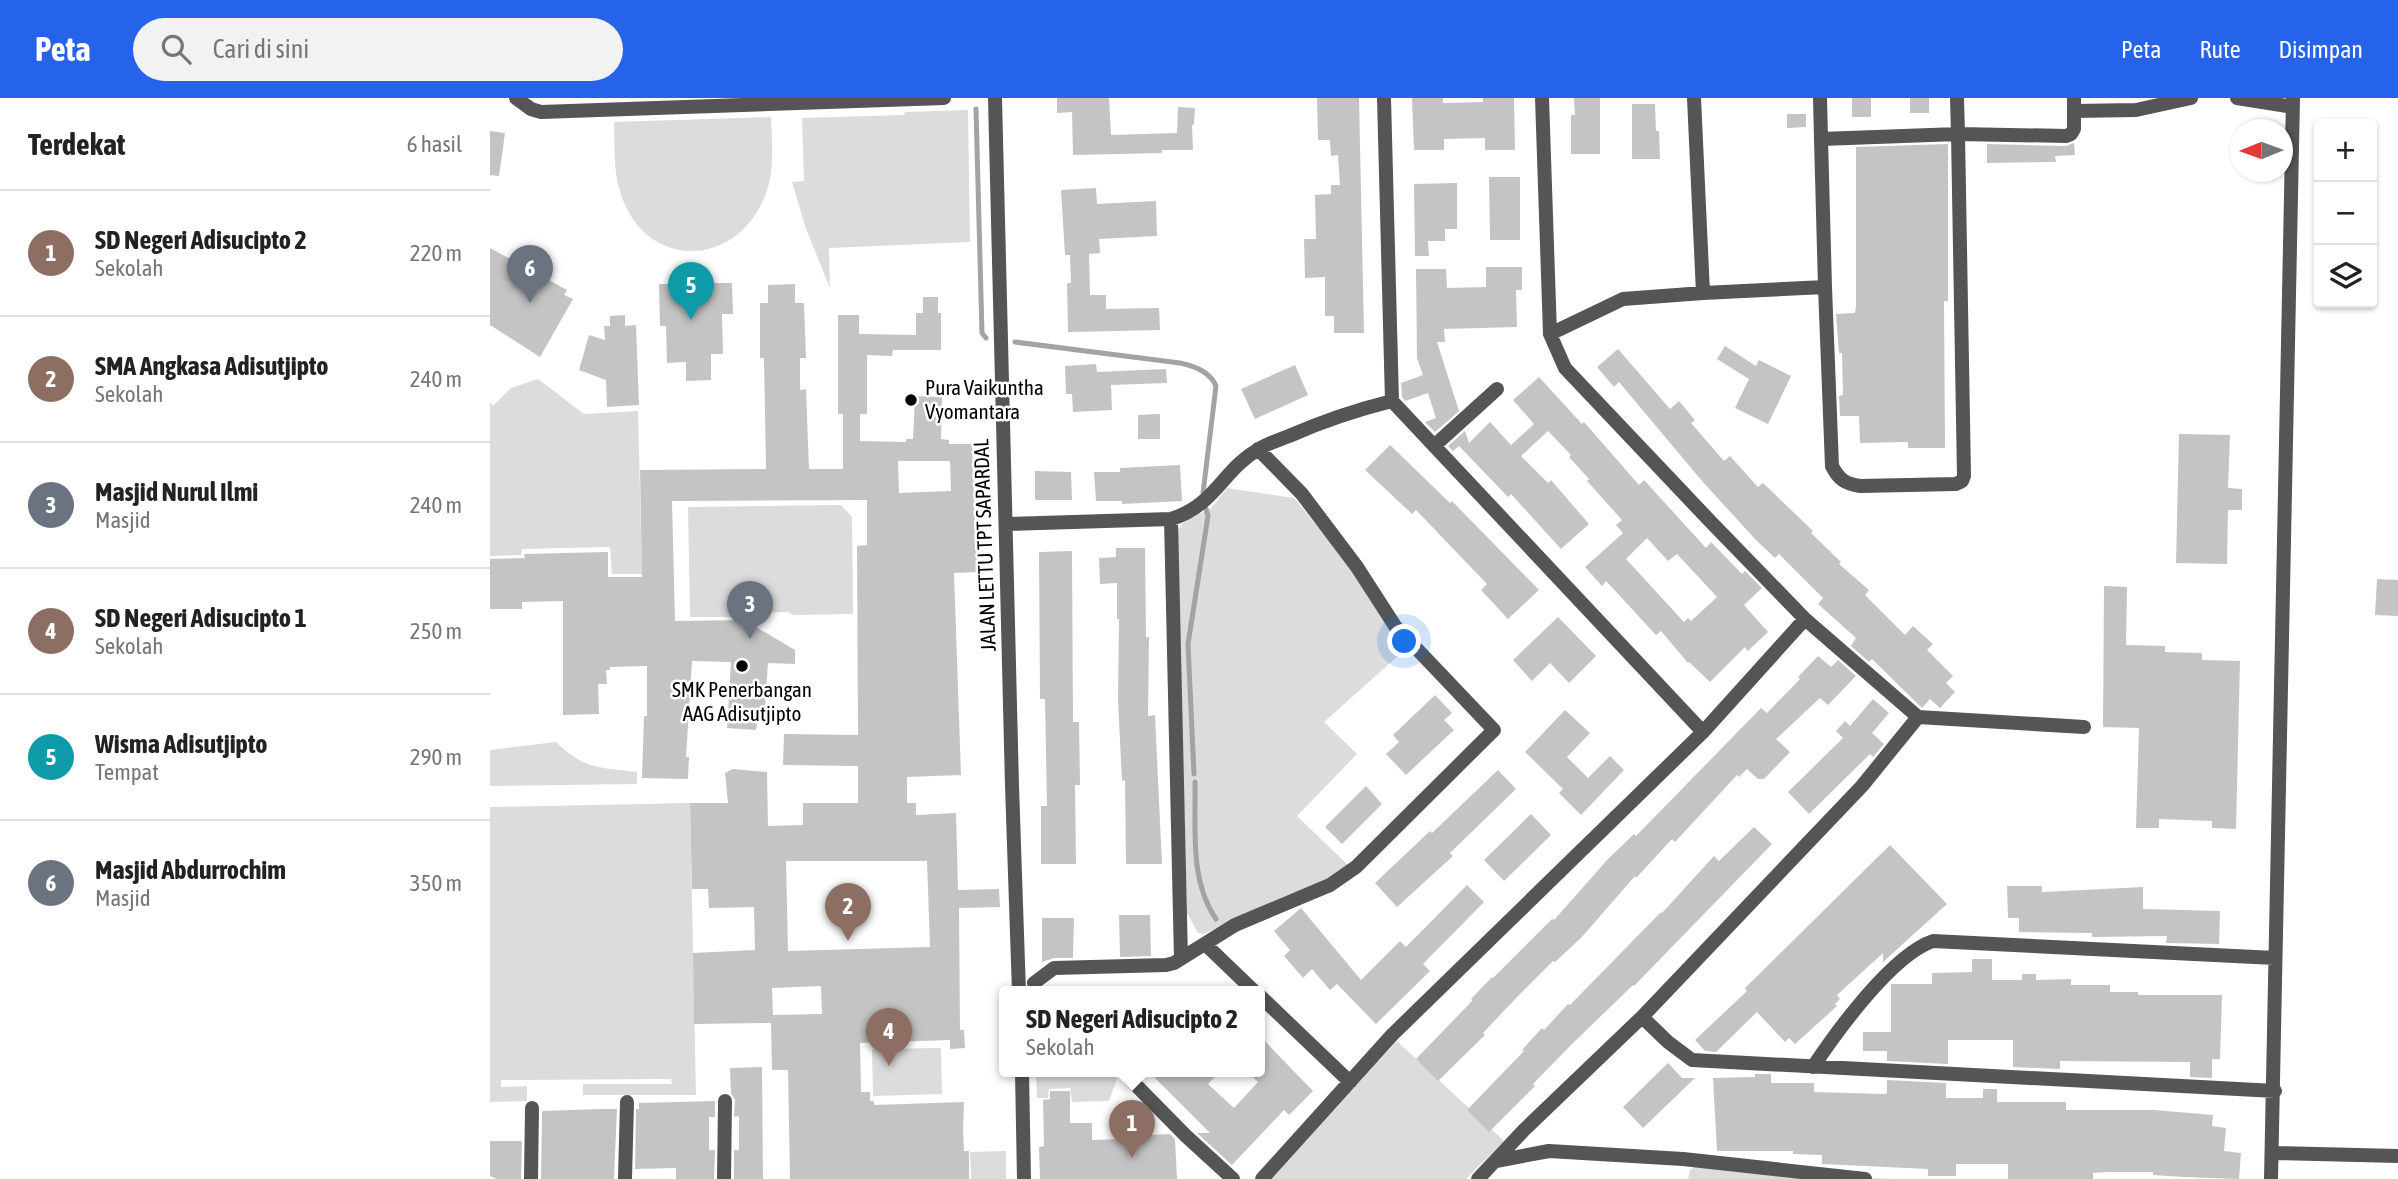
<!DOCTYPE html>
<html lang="id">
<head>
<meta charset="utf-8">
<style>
	body { margin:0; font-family:"Asap Condensed",sans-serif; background:#f2f2f2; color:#222 }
	.controls { position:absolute; right:21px; top:21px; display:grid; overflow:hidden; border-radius:7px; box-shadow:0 2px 5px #0004 }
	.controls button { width:63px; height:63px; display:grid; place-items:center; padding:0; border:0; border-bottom:2px solid #e0e0e0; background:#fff; color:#222; font:35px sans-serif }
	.compass { position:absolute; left:1740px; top:21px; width:63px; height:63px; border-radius:50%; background:#fff; box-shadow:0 2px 5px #0004; rotate:269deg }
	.you { position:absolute; left:915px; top:544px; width:24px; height:24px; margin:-18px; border:5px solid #fff; border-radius:50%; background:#1a73e8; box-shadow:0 0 0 10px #1a73e833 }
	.badge { display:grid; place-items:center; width:46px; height:46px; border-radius:50%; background:#2563eb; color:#fff; font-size:23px; font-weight:700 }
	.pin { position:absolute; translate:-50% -58px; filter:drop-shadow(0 2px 4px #0008) }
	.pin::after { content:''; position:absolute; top:37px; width:24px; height:21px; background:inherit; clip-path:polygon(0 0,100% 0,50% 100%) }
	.popup { position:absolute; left:509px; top:888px; width:266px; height:91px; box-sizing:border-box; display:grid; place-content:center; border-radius:7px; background:#fff; filter:drop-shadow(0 2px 5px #0005); font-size:23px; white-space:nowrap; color:#767676 }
	.popup b { font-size:26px; color:#222 }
	.popup::after { content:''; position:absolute; left:50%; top:100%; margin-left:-14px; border:14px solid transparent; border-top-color:#fff }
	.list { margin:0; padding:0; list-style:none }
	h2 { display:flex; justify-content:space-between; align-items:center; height:91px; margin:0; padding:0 28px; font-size:30px }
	h2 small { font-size:23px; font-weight:400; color:#767676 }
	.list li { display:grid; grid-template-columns:46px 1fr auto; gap:21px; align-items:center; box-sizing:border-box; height:126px; padding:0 28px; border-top:2px solid #e0e0e0 }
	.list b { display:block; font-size:26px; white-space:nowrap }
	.list p { margin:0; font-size:23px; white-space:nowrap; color:#767676 }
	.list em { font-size:23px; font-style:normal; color:#767676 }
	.icon { flex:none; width:38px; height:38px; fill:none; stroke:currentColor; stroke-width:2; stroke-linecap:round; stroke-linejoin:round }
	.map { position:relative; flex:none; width:1908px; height:1081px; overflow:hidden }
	header { display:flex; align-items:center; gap:42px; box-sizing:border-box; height:98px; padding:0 35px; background:#2563eb; color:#fff }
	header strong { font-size:33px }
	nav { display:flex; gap:38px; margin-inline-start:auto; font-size:24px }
	.search { width:490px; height:63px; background:#f2f2f2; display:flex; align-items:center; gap:18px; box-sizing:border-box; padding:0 24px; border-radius:38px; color:#767676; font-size:26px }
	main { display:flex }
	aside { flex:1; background:#fff }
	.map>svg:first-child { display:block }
	.green { fill:#dcdcdc }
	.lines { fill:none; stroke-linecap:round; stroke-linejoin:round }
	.stream { stroke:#a3a3a3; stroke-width:5 }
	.building { fill:#c4c4c4; fill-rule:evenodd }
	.minor { stroke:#555; stroke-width:14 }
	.poi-dot { fill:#000; stroke:#fff; stroke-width:2.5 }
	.labels { text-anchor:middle; stroke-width:5; stroke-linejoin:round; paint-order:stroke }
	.poi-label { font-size:21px; fill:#000; stroke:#fff; text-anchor:start }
	.street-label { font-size:21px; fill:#000; stroke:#fff }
</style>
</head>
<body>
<header>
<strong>Peta</strong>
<div class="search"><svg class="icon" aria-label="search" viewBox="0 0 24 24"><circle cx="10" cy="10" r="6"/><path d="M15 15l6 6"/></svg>Cari di sini</div>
<nav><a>Peta</a><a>Rute</a><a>Disimpan</a></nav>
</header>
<main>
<aside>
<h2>Terdekat<small>6 hasil</small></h2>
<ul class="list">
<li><span class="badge" style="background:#8d6e63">1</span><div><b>SD Negeri Adisucipto 2</b><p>Sekolah</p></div><em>220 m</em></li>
<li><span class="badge" style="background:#8d6e63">2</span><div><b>SMA Angkasa Adisutjipto</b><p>Sekolah</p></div><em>240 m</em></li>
<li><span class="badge" style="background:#6b7280">3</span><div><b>Masjid Nurul Ilmi</b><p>Masjid</p></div><em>240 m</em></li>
<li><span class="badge" style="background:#8d6e63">4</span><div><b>SD Negeri Adisucipto 1</b><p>Sekolah</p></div><em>250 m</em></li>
<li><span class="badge" style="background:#0f9aa8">5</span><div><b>Wisma Adisutjipto</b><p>Tempat</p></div><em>290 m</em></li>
<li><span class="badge" style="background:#6b7280">6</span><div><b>Masjid Abdurrochim</b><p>Masjid</p></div><em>350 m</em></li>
</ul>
</aside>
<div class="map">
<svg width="1908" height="1081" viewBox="0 0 1908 1081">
	<rect width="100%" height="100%" fill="#fff"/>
	<path class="green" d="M 478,12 L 480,144 L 339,150 L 340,190 L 316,131 L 302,84 L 314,83 L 312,20 L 414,17 L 415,14 Z
		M 281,19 C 282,46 285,73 275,98 C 245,173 152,171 130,93 C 123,72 125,47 124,24 Z
		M 48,281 L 94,316 L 148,313 L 152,476 L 122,476 L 120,449 L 32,451 L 31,457 L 0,458 L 0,304 L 3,308 L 21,290 Z
		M 737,390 L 804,400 L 866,475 L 918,549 L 834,624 L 867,656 L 807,718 L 858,767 L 840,780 L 714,836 L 708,835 L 697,815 L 687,433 L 695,423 L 721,410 Z
		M 351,407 L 362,419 L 363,516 L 304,517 L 298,514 L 246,515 L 243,519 L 200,519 L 198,409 Z
		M 66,644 C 95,672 109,669 147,674 L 147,686 L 0,688 L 0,652 Z
		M 200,705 L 206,997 L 93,997 L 93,986 L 182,986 L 181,981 L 11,982 L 11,989 L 37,988 L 37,1003 L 0,1004 L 0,709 Z
		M 907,943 L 1014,1043 L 976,1081 L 779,1081 Z
		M 451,950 L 452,996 L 383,998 L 382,951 Z
		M 546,974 L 621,974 L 627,981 L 619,1003 L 582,1004 L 580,990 L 559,991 L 558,1000 L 547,1000 Z
		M 516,1053 L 516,1081 L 481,1081 L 480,1054 Z
		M 1206,1068 L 1261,1075 L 1405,1081 L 1198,1081 L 1200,1072 Z"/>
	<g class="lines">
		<path class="stream" d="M 486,11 L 492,235 L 496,240
			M 525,244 L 690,265 C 705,268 720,274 726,288 L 713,395
			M 704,676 L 698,546 L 718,418 L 716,411
			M 705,684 C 706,729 699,782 726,821"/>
	</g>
	<path class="building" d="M 567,0 L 619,0 L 621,37 L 687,35 L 688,9 L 705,10 L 704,27 L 702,27 L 703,52 L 672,52 L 672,55 L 583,57 L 582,14 L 567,15 Z
		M 827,0 L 869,0 L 874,235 L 844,235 L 844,218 L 835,218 L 835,179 L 815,180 L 814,141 L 826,141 L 825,97 L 841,96 L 841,87 L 850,87 L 848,57 L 841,58 L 840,42 L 828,42 Z
		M 922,0 L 953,0 L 953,5 L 993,4 L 993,0 L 1024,0 L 1025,52 L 995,52 L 995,40 L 954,41 L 954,52 L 924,52 Z
		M 1084,0 L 1110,0 L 1110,56 L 1081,56 L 1081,17 L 1085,17 Z
		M 1362,0 L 1381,0 L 1381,19 L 1362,19 Z
		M 1420,0 L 1439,0 L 1439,15 L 1420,15 Z
		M 1142,6 L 1165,6 L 1166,33 L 1169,33 L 1170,61 L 1142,61 Z
		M 1297,16 L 1316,16 L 1316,29 L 1297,30 Z
		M 0,33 L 15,35 L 9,78 L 0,77 Z
		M 1584,45 L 1585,57 L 1565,58 L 1566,64 L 1497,65 L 1497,46 L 1576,48 Z
		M 1458,46 L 1458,203 L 1454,203 L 1455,350 L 1418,350 L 1418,344 L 1370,345 L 1369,318 L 1350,318 L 1349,298 L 1353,297 L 1352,255 L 1349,255 L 1346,216 L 1365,215 L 1366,207 L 1366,49 Z
		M 999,79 L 1030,79 L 1030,142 L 1000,142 Z
		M 967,85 L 967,131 L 955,131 L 955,143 L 938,143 L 939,158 L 925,158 L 924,86 Z
		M 606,90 L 607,106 L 666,103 L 667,138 L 609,141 L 610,155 L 599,156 L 600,197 L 616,197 L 616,211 L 669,210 L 670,232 L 578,234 L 577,185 L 581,185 L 580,157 L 575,157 L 571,92 Z
		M 0,150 L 77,192 L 74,197 L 83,201 L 50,259 L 0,227 Z
		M 996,169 L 1032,169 L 1032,192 L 1026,192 L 1027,229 L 954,231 L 955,244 L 947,244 L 969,313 L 945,334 L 935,324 L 946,320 L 938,295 L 915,303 L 912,299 L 911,285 L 933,277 L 927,260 L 926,171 L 956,171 L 957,190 L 996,189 Z
		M 194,171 L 217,171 L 218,185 L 242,185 L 243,216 L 232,216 L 233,256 L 221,256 L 221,282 L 196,283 L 196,264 L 177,265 L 176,228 L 170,228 L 169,186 L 194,186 Z
		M 305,186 L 305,205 L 314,205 L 316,260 L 310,260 L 310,292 L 316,291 L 319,371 L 353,371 L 353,316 L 348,316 L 348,217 L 369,217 L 369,236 L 426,237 L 426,215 L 433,215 L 433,199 L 448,199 L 448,215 L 451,215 L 451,252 L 403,252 L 402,258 L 377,257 L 377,316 L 370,316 L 370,343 L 416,344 L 416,341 L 423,341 L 425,298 L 452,299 L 451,341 L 459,342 L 459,346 L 482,346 L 487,474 L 464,475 L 471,677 L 417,679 L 417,705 L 426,705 L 426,717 L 466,715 L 468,792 L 509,791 L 510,809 L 469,810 L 470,932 L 474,932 L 475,950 L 460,951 L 460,942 L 370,945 L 371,994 L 380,994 L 380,1003 L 384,1003 L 384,1007 L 474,1004 L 473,1033 L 474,1053 L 479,1053 L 479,1081 L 300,1081 L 298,972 L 282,972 L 281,925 L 204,926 L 203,855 L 265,852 L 264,809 L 219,810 L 218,791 L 202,791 L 200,705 L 238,705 L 235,675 L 243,671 L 277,674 L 278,728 L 313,727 L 313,705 L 368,705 L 368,668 L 293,667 L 294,636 L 368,637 L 367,448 L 377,447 L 377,402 L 182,403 L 185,523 L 254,522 L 305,552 L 305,566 L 278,565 L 274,624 L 267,624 L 266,632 L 237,630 L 241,564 L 202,563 L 196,659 L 199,659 L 198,681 L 152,680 L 154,618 L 157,618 L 157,568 L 120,569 L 120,572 L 116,572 L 117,586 L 108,586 L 109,616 L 73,617 L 73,503 L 32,504 L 32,511 L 0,511 L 0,461 L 35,460 L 34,456 L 118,454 L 118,479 L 152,479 L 150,372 L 276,371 L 274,260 L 270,260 L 270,205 L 278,205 L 278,187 ZM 408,363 L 460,363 L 461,393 L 409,395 ZM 296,763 L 437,763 L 440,849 L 298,853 ZM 331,888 L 332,916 L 283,917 L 282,890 Z
		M 135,217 L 135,228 L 146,227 L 149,307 L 117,309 L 116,282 L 89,272 L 99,237 L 115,242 L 114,228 L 120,228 L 120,218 Z
		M 1235,248 L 1266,268 L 1269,262 L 1301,278 L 1278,326 L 1245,310 L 1259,281 L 1227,261 Z
		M 1128,251 L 1180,311 L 1189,303 L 1205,322 L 1201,325 L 1234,363 L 1240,358 L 1268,389 L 1273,385 L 1323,433 L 1321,435 L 1351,464 L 1349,466 L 1379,492 L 1375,497 L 1415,537 L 1423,528 L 1443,546 L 1437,552 L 1463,578 L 1456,585 L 1465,594 L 1450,610 L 1440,601 L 1432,610 L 1382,561 L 1379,564 L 1361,548 L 1366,540 L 1328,506 L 1333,500 L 1289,456 L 1285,460 L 1265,441 L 1212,383 L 1129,284 L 1124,289 L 1107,269 Z
		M 606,266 L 607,274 L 676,271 L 677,285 L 621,287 L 622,312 L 583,314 L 582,296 L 576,296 L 575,268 Z
		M 805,267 L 818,297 L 765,321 L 751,291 Z
		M 1049,279 L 1092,326 L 1094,324 L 1149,387 L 1154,382 L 1216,450 L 1221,444 L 1252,476 L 1255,473 L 1272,490 L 1254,507 L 1278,534 L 1258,553 L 1255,549 L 1220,584 L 1199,564 L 1198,565 L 1171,533 L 1166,537 L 1116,483 L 1112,488 L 1095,469 L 1133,435 L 1126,427 L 1132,422 L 1097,383 L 1099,381 L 1079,359 L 1081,357 L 1058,333 L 1031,358 L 1058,385 L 1061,382 L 1099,426 L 1071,451 L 1021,396 L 1018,399 L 969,348 L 963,353 L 958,348 L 975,333 L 979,345 L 1000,324 L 1021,347 L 1044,326 L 1023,302 ZM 1157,440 L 1178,463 L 1187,456 L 1227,499 L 1201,523 L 1198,520 L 1194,524 L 1136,461 Z
		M 670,316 L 670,341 L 648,341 L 648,317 Z
		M 1689,336 L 1740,337 L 1738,390 L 1752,391 L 1752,412 L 1738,412 L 1737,466 L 1686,465 Z
		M 900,347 L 960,405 L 962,403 L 1049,492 L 1018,521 L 991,492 L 997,486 L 926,412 L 922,416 L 875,372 Z
		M 690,367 L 692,403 L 632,406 L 632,403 L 606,403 L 604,374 L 630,374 L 630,370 Z
		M 545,373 L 581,374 L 582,402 L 545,402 Z
		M 626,450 L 655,450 L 656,539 L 659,539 L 658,618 L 665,617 L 672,766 L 636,766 L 635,682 L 632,683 L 628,602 L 629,521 L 627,521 L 627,485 L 610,486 L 609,460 L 626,459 Z
		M 582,453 L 583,624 L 589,624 L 590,687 L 585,687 L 586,766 L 551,766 L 551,708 L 557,708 L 555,601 L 550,601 L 549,454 Z
		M 1887,481 L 1908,482 L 1908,518 L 1885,517 Z
		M 1614,488 L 1637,489 L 1636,547 L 1675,548 L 1675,554 L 1712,555 L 1712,562 L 1750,563 L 1746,731 L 1722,730 L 1722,723 L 1669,721 L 1669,730 L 1646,730 L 1649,630 L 1613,629 Z
		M 1068,519 L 1106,558 L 1079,585 L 1060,565 L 1042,583 L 1023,562 Z
		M 1328,558 L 1341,569 L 1348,562 L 1366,578 L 1338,607 L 1330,600 L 1286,641 L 1300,654 L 1274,681 L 1268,681 L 1257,671 L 1249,679 L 1247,677 L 1185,744 L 1182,741 L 1146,780 L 1145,778 L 1091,840 L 1065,864 L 1063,863 L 1029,897 L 993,935 L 995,937 L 948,983 L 926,961 L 983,902 L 981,901 L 1002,879 L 1003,880 L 1062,821 L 1064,822 L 1118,761 L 1144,736 L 1146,738 L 1271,610 L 1277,615 L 1310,581 L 1308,579 Z
		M 945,597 L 962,615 L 954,622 L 964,632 L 916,677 L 896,656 L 909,644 L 903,637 Z
		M 1383,601 L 1399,615 L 1382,635 L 1394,646 L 1383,659 L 1380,656 L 1319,716 L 1298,694 L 1353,640 L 1346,633 L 1355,623 L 1360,628 Z
		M 1075,612 L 1100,635 L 1077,659 L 1098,680 L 1120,658 L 1134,672 L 1091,717 L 1069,695 L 1073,691 L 1035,654 Z
		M 1008,672 L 1026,691 L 960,755 L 963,758 L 907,809 L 885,785 L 940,733 L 942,735 Z
		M 876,688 L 892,706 L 852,746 L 835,729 Z
		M 1041,716 L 1061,737 L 1014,783 L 994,762 Z
		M 1264,729 L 1282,746 L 1144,888 L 1143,887 L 1080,948 L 1043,986 L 1045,988 L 999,1034 L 977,1012 L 1034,953 L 1032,952 L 1052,930 L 1054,932 L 1078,906 L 1080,907 L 1171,814 L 1172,815 L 1224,758 L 1229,763 Z
		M 1400,747 L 1457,806 L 1393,864 L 1393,855 L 1347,897 L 1350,901 L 1345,906 L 1347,908 L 1305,946 L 1299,940 L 1295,944 L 1267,914 L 1226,954 L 1215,953 L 1205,942 L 1257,893 L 1255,890 Z
		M 977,787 L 994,804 L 933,866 L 940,873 L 886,926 L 847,886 L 840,892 L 822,871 L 813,880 L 794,858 L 800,852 L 784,833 L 811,810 L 871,882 L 910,843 L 916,849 Z
		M 1517,788 L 1552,788 L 1552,794 L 1653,789 L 1653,811 L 1730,813 L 1729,846 L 1676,845 L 1677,838 L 1602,839 L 1602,835 L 1529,834 L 1529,820 L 1518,820 Z
		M 629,817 L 660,817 L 661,858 L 630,859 Z
		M 552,820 L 584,820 L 583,860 L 564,860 L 552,864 Z
		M 1482,861 L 1502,861 L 1502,882 L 1532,882 L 1532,876 L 1546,876 L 1546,882 L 1581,881 L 1581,887 L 1620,887 L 1620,894 L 1648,894 L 1648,897 L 1732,897 L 1730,961 L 1722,961 L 1722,980 L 1700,979 L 1700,964 L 1570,963 L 1570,971 L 1523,969 L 1523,942 L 1458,942 L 1458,966 L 1397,963 L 1397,953 L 1373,953 L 1373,934 L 1401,934 L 1401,886 L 1442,886 L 1442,875 L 1482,874 Z
		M 770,938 L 823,993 L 799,1017 L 794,1012 L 742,1067 L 707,1035 L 720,1035 L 659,974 L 729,974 L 718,986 L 744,1010 L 768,984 L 758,974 L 770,974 Z
		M 1178,965 L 1192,980 L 1205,980 L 1153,1030 L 1133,1009 Z
		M 272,969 L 273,1081 L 244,1081 L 244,1052 L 249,1052 L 249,1018 L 244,1019 L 245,1002 L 241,995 L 240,970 Z
		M 1265,976 L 1281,976 L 1281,985 L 1324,985 L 1324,994 L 1395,996 L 1397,995 L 1397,982 L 1456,985 L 1456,1000 L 1493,1000 L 1493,991 L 1507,991 L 1507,1004 L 1576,1004 L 1576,1012 L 1664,1012 L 1723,1017 L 1722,1028 L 1736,1030 L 1734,1053 L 1751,1055 L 1749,1081 L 1694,1079 L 1663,1077 L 1663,1074 L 1617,1074 L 1603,1075 L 1603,1081 L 1518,1081 L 1518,1066 L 1466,1066 L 1466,1078 L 1438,1078 L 1438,1071 L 1332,1066 L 1332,1057 L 1303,1056 L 1303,1053 L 1227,1053 L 1223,980 L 1265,979 Z
		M 560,993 L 580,993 L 580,1025 L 602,1025 L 602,1042 L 632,1041 L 632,1038 L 680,1036 L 685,1041 L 687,1081 L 550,1081 L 549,1049 L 554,1048 L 553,1002 L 560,1001 Z
		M 225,1003 L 225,1019 L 219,1019 L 219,1052 L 225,1052 L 224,1081 L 186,1081 L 186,1070 L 145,1071 L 146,1011 L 149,1011 L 149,1005 Z
		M 110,1011 L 127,1011 L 124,1081 L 51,1081 L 52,1013 Z
		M 0,1043 L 32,1043 L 31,1081 L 7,1081 L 0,1078 Z"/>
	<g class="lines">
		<path class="minor" d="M 26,0 L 41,11 L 51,14 L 454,0
			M 505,0 L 522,688 L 529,894
			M 1052,0 L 1060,236 L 1133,201 L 1213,195
			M 1204,0 L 1213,195 L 1335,189 L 1342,368 C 1349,382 1356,386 1370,388 L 1466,386 L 1472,383 L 1474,378 L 1468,36 L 1331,41 L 1330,0
			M 1467,0 L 1468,36 L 1576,38 L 1581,36 L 1584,31 L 1584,0
			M 1747,0 L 1803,9
			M 1584,13 L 1646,12 L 1701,0
			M 1331,41 L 1335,189
			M 1060,236 L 1075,270 L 1218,421 L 1315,521 L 1428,619 L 1594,629
			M 944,348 L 1007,291
			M 681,421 L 691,861
			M 516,426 L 681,421 C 726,407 732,372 769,351 C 778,345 789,342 799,338 C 833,323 866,312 902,303
			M 1213,634 L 1315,521
			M 715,846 L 765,894
			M 544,885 L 564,870 L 676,867 L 684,865 L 745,827 L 840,787 L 866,769 L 1004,632 L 905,528 L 867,469 L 812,396 L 768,351
			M 770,898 L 860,984
			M 1152,919 L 1178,944 L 1202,962 L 1785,993
			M 1323,969 C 1347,933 1402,857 1443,843 L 1785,860
			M 532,974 L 534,1081
			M 633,974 L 696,1038 L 743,1081
			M 1783,1055 L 1908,1058
			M 1006,1063 L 1059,1053 L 1193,1061 L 1375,1081
			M 41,1081 L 42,1010
			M 135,1081 L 137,1004
			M 234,1081 L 235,1003
			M 772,1081 L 902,937 L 1213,634 L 902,303 L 894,0
			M 988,1081 L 1034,1032 L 1152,919 L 1372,688 L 1428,619
			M 1781,1081 L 1803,0"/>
	</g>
	<g class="poi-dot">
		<circle cx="421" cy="302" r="7"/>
		<circle cx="252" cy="568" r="7"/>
	</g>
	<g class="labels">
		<g class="poi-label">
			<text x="435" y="297">Pura Vaikuntha<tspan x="435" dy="24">Vyomantara</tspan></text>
			<text x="252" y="599" text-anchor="middle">SMK Penerbangan<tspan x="252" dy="24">AAG Adisutjipto</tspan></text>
		</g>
		<g class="street-label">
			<text transform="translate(495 447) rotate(-92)" y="7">JALAN LETTU TPT SAPARDAL</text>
		</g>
	</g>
</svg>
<div class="controls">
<button>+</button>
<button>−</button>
<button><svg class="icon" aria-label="layers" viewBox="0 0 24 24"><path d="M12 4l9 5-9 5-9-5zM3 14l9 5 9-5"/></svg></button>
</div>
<svg class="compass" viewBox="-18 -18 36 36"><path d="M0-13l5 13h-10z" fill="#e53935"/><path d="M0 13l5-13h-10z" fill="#767676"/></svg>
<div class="you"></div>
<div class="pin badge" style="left:642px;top:1060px;background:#8d6e63">1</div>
<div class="popup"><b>SD Negeri Adisucipto 2</b>Sekolah</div>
<div class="pin badge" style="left:358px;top:843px;background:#8d6e63">2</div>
<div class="pin badge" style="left:260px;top:541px;background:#6b7280">3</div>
<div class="pin badge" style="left:399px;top:968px;background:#8d6e63">4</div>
<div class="pin badge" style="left:201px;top:222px;background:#0f9aa8">5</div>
<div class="pin badge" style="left:40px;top:205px;background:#6b7280">6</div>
</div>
</main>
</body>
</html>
